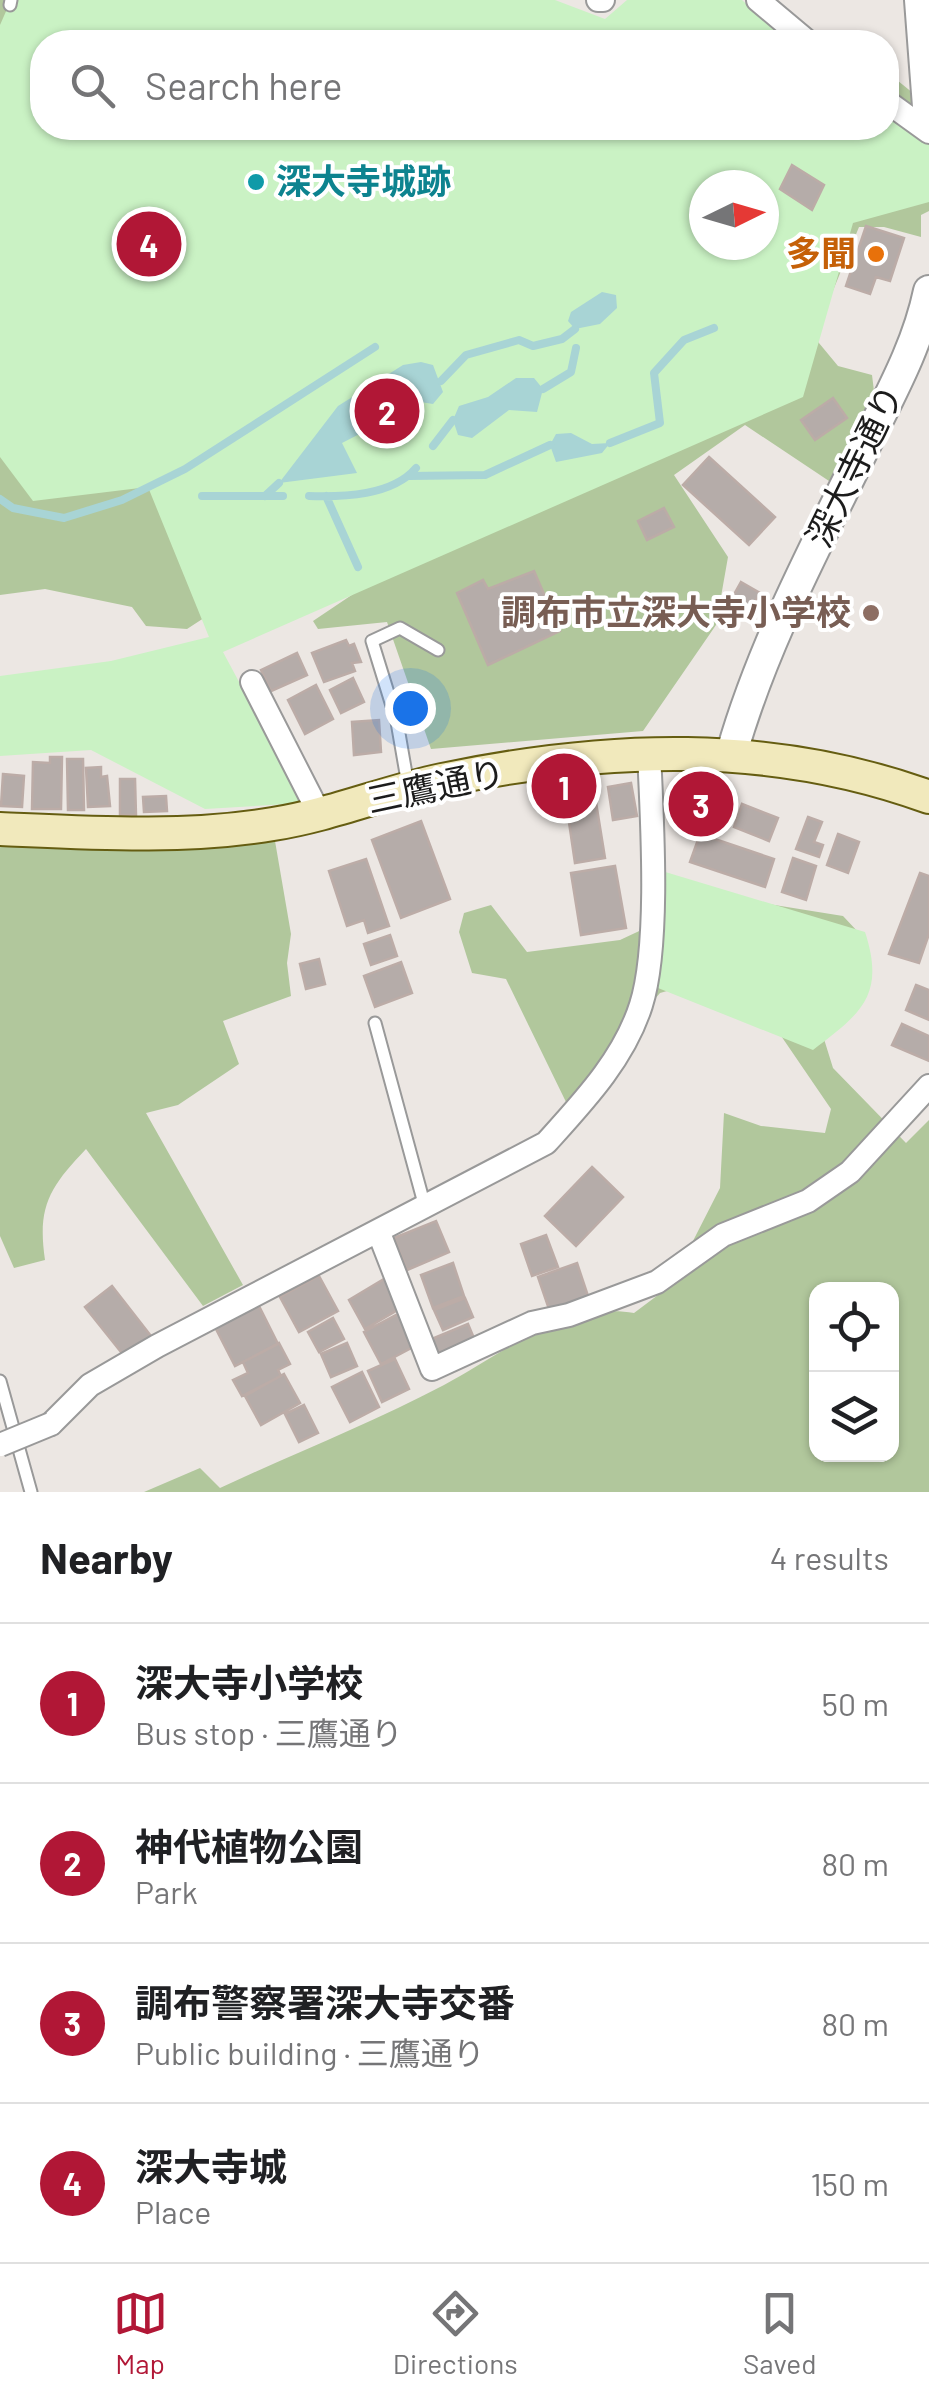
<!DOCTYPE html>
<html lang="en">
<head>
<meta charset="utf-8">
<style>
	body { margin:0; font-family:Barlow,"Noto Sans JP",sans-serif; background:#f2f2f2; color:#202124 }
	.controls { position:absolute; right:30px; bottom:30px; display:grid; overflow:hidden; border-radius:20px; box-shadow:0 2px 8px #0004 }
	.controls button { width:90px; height:90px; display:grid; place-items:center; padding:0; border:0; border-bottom:2px solid #e0e0e0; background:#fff; color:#202124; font:50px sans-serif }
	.compass { position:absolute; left:689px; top:170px; width:90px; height:90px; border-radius:50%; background:#fff; box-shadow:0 2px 8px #0004; rotate:85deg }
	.you { position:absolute; left:410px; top:708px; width:35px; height:35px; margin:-25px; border:8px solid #fff; border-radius:50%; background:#1a73e8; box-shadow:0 0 0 15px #1a73e833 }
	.badge { display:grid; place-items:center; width:65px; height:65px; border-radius:50%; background:#b11736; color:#fff; font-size:32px; font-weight:700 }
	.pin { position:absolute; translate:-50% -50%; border:5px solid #fff; box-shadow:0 2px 10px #0006 }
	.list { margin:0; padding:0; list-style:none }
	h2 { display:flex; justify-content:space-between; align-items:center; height:130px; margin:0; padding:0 40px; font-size:42px }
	h2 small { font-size:32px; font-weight:400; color:#757577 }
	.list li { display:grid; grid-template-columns:65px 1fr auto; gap:30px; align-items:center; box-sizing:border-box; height:160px; padding:0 40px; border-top:2px solid #e0e0e0 }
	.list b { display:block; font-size:38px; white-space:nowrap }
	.list p { margin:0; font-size:32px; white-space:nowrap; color:#757577 }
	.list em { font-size:32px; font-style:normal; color:#757577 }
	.icon { flex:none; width:55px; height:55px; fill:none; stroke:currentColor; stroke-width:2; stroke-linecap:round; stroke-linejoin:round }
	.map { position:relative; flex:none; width:929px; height:1492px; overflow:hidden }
	.search { position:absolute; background:#fff; box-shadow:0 2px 8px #0004; left:30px; right:30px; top:30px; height:110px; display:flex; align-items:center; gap:25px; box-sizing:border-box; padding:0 35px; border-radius:40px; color:#757577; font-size:38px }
	.sheet { height:770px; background:#fff }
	nav { display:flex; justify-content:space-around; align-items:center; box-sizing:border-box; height:140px; border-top:2px solid #e0e0e0; background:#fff; font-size:28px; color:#757577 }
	nav a { display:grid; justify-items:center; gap:5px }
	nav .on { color:#b11736 }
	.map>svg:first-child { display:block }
	.forest { fill:#b1c79c; fill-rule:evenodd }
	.park { fill:#caf2c4; fill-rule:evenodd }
	.water { fill:#a8d4d5 }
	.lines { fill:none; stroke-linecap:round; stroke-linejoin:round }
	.stream { stroke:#a8d4d5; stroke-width:8 }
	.building { fill:#b5aca9; stroke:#bcaca7; stroke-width:2.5 }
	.service-casing { stroke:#999; stroke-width:15 }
	.minor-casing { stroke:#999; stroke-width:26 }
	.tertiary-casing { stroke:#999; stroke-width:34 }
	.secondary-casing { stroke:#655d11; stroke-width:36 }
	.service { stroke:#fff; stroke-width:11 }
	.minor { stroke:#fff; stroke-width:22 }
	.tertiary { stroke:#fff; stroke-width:30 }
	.secondary { stroke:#f1e9bc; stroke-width:32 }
	.minor-bridge-casing { stroke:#999; stroke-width:26; stroke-linecap:butt }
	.minor-bridge { stroke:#fff; stroke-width:22 }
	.culture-dot { fill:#0f9aa8; stroke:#fff; stroke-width:4 }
	.food-dot { fill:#e8710a; stroke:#fff; stroke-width:4 }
	.education-dot { fill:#8d6e63; stroke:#fff; stroke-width:4 }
	.labels { text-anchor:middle; stroke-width:8; stroke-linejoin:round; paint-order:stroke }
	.culture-label { font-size:35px; font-weight:bold; fill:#0d838f; stroke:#fff; text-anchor:start }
	.food-label { font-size:35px; font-weight:bold; fill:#c56008; stroke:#fff; text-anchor:end }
	.street-label { font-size:35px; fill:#1c1c1c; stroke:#fff }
	.education-label { font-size:35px; font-weight:bold; fill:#785e54; stroke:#fff; text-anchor:end }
</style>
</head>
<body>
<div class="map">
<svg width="929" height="1492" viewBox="0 0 929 1492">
	<rect width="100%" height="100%" fill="#ece7e3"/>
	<path class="forest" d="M 0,0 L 164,0 L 42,42 L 42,128 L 886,128 L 887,72 L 929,106 L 929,211 L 921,215 L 921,237 L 884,227 L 859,227 L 814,337 L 838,366 L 872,375 L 876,407 L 838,487 L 745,425 L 674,475 L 728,557 L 716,625 L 643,731 L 431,749 L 387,622 L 318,629 L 313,621 L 383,574 L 230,601 L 187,629 L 146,626 L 132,607 L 45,589 L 0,595 ZM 704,185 L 764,185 L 764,245 L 704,245 Z
		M 0,841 L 183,846 L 275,841 L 291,934 L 287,963 L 291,996 L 223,1021 L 239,1064 L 178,1105 L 146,1113 L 243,1285 L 203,1306 L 86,1149 C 50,1187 37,1206 45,1260 L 14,1268 L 0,1236 Z
		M 755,902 L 843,916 L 859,933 L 824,1039 L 833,1068 L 906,1143 L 929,1120 L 929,1492 L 144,1492 L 200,1468 L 220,1488 C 295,1453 372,1423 444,1385 C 502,1354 565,1301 634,1313 L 670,1286 L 720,1188 L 724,1113 L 761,1126 L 825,1133 L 831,1109 L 775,1027 L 681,987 L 660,993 L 566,1102 L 506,979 L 472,973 L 459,932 L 464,913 L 491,905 L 527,952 L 620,940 L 682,911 ZM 816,1290 L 892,1290 L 892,1454 L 816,1454 Z"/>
	<path class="park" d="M 11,0 L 555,0 L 605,19 L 627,0 L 742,0 L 788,42 L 42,42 L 42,128 L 886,128 L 887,108 L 929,132 L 929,202 L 853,223 L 803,397 L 223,652 L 304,803 L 205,809 L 91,750 L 0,756 L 0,676 L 111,661 L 209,637 L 148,487 L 33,501 L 0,457 L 0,25 ZM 704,185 L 764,185 L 764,245 L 704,245 Z
		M 662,871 L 865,932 C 886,996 860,1014 813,1050 L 648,984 Z"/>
	<path class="water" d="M 602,292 L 616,295 L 617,308 L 600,324 L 575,329 L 568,321 L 571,312 Z
		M 421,362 L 433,365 L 443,392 L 433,404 L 402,399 L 386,402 L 377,425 L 342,443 L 357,473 L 279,483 L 338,406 L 403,365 Z
		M 516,378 L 534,378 L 543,389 L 537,412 L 509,410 L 472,438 L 458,435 L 453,420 L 459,406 L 488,397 Z
		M 571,433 L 592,444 L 610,443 L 602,453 L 556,462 L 550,445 L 556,434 Z"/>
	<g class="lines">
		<path class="stream" d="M 441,381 L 466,355 L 519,340 L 533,346 L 562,339 L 575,329
			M 543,389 L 571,372 L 576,348
			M 610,443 L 660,423 L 654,373 L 684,340 L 714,328
			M 433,446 L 453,420
			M 409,476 L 485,475 L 550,445
			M 202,496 L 283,496
			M 265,496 L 279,483
			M 309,496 C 343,497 392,496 416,468
			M 326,496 L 358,567
			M 0,499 L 13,508 L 64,518 L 122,500 L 185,469 L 375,347"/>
	</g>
	<path class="building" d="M 792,165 L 824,185 L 812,210 L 780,189 Z
		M 866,226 L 904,238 L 890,281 L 876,277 L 870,294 L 846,286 Z
		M 833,398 L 847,418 L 815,440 L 801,420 Z
		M 709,457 L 775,517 L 749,545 L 683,485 Z
		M 664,508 L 674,527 L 647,540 L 638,521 Z
		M 534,571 L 560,631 L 488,665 L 457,593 L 483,580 L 488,589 Z
		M 741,582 L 760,593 L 751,609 L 732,598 Z
		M 346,640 L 349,646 L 354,644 L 361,662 L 352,663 L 355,671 L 324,682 L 312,653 Z
		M 297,653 L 307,675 L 271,691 L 261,670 Z
		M 353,678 L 364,702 L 341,713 L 330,690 Z
		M 316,685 L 333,719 L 305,734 L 288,700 Z
		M 379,720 L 381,752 L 354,755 L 352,722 Z
		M 50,757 L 62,757 L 61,809 L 32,809 L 33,762 L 50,763 Z
		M 67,759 L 83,759 L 84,810 L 68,810 Z
		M 101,767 L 101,777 L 107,776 L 110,806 L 88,807 L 86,768 Z
		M 3,774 L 24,776 L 22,807 L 1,806 Z
		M 120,779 L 135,779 L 136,815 L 120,815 Z
		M 631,783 L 637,816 L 613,820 L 608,787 Z
		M 594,790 L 605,858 L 575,863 L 565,795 Z
		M 166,796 L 167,811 L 144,812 L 143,797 Z
		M 742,804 L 778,818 L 769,841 L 734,827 Z
		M 808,817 L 822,822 L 814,842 L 823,845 L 819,857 L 796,849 Z
		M 421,821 L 450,899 L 401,918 L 372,840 Z
		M 700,834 L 774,859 L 765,887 L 690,862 Z
		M 838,834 L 859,842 L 848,873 L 827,865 Z
		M 793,858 L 816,866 L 806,900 L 782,892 Z
		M 366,859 L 389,926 L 368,933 L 364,920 L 347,926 L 329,871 Z
		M 615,866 L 626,928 L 581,935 L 571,873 Z
		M 920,873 L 929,876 L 929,934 L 919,963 L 889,954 Z
		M 390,935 L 397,956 L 371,965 L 364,944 Z
		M 319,959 L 325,984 L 306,989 L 300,964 Z
		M 401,962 L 412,993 L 375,1007 L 364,976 Z
		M 916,985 L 929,990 L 929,1020 L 906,1010 Z
		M 902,1024 L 929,1036 L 929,1061 L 892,1045 Z
		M 592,1167 L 623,1197 L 576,1246 L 545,1216 Z
		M 436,1221 L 449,1252 L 407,1270 L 394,1238 Z
		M 546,1235 L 558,1267 L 532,1276 L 521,1244 Z
		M 453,1263 L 464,1296 L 433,1308 L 421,1275 Z
		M 577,1263 L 590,1302 L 551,1315 L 538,1277 Z
		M 319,1276 L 338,1311 L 299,1332 L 280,1297 Z
		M 384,1279 L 401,1308 L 365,1329 L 349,1300 Z
		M 112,1286 L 151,1336 L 125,1357 L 85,1307 Z
		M 465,1298 L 473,1317 L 443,1330 L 434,1310 Z
		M 259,1306 L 278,1344 L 235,1366 L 215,1327 Z
		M 398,1314 L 415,1346 L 381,1364 L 364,1332 Z
		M 333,1318 L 344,1339 L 319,1352 L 308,1332 Z
		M 468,1324 L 476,1343 L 435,1360 L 427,1341 Z
		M 279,1343 L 290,1364 L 278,1370 L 281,1376 L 242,1396 L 233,1380 L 248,1373 L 243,1362 Z
		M 347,1343 L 357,1366 L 331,1377 L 321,1354 Z
		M 395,1359 L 409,1389 L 382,1402 L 368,1371 Z
		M 362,1372 L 379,1407 L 350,1422 L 332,1387 Z
		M 284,1374 L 300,1403 L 261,1425 L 245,1396 Z
		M 304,1405 L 318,1433 L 299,1442 L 285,1414 Z"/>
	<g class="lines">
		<g class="service-casing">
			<path id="service" d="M 10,5 L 11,0
				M 408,785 L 397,722 L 372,641 L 400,628 L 438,650
				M 375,1023 L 425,1207
				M 0,1381 L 31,1492"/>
		</g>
		<g class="minor-casing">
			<path id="minor" d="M 598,0 L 603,0
				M 758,0 L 808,42
				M 886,101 L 929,132
				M 252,682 L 320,815
				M 379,1233 L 432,1369 L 532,1323 L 569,1315 L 657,1282 L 723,1235 L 808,1201 L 850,1172 L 929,1086
				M 51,1424 L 90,1385 L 157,1346 L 546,1143 C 583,1102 624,1059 641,1005 C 660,945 652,819 649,753"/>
		</g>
		<g class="tertiary-casing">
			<path id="tertiary" d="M 920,0 L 929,120
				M 732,752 C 762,647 814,550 862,452 C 887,400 917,349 929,291"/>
		</g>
		<g class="secondary-casing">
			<path id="secondary" d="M 0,829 C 91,833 183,839 273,824 C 331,815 385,792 442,780 C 606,746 770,739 929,797"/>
		</g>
		<use href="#service" class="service"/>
		<use href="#minor" class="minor"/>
		<use href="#tertiary" class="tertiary"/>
		<use href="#secondary" class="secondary"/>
		<g class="minor-bridge-casing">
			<path id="minor-bridge" d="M 0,1445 L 51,1424"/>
		</g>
		<use href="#minor-bridge" class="minor-bridge"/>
	</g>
	<circle class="culture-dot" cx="256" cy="182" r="10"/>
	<circle class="food-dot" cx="876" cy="254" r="10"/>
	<circle class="education-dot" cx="871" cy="613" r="10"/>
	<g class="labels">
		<g class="culture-label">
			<text x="276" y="194">深大寺城跡</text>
		</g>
		<g class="food-label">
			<text x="856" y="266">多聞</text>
		</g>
		<g class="street-label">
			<text transform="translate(855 466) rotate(-64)" y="12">深大寺通り</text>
			<text transform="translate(436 787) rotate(-12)" y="12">三鷹通り</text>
		</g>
		<g class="education-label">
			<text x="851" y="625">調布市立深大寺小学校</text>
		</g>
	</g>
</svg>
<div class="controls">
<button><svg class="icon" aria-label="locate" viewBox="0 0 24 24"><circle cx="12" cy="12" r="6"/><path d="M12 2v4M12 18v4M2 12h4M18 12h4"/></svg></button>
<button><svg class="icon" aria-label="layers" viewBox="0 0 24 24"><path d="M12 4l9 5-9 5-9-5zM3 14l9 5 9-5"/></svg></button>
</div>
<svg class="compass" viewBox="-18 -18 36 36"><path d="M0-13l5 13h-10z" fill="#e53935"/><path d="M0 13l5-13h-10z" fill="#757577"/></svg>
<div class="you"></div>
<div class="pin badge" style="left:564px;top:786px">1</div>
<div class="pin badge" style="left:387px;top:411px">2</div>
<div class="pin badge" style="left:701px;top:804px">3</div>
<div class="pin badge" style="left:149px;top:244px">4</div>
<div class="search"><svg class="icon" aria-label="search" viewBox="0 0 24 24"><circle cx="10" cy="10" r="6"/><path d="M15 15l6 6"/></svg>Search here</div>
</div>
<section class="sheet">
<h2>Nearby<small>4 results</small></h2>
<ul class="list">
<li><span class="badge">1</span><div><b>深大寺小学校</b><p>Bus stop · 三鷹通り</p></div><em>50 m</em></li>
<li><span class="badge">2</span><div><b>神代植物公園</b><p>Park</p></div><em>80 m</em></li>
<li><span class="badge">3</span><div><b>調布警察署深大寺交番</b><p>Public building · 三鷹通り</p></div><em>80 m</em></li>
<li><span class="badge">4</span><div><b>深大寺城</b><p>Place</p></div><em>150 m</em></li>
</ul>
</section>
<nav>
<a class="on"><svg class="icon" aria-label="map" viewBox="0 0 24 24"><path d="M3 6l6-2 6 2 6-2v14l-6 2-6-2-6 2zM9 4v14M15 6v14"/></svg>Map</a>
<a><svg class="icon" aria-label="directions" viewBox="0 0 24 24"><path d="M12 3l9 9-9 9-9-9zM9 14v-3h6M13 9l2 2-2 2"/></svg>Directions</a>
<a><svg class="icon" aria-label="saved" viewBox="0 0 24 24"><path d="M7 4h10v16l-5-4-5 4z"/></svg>Saved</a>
</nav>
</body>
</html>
